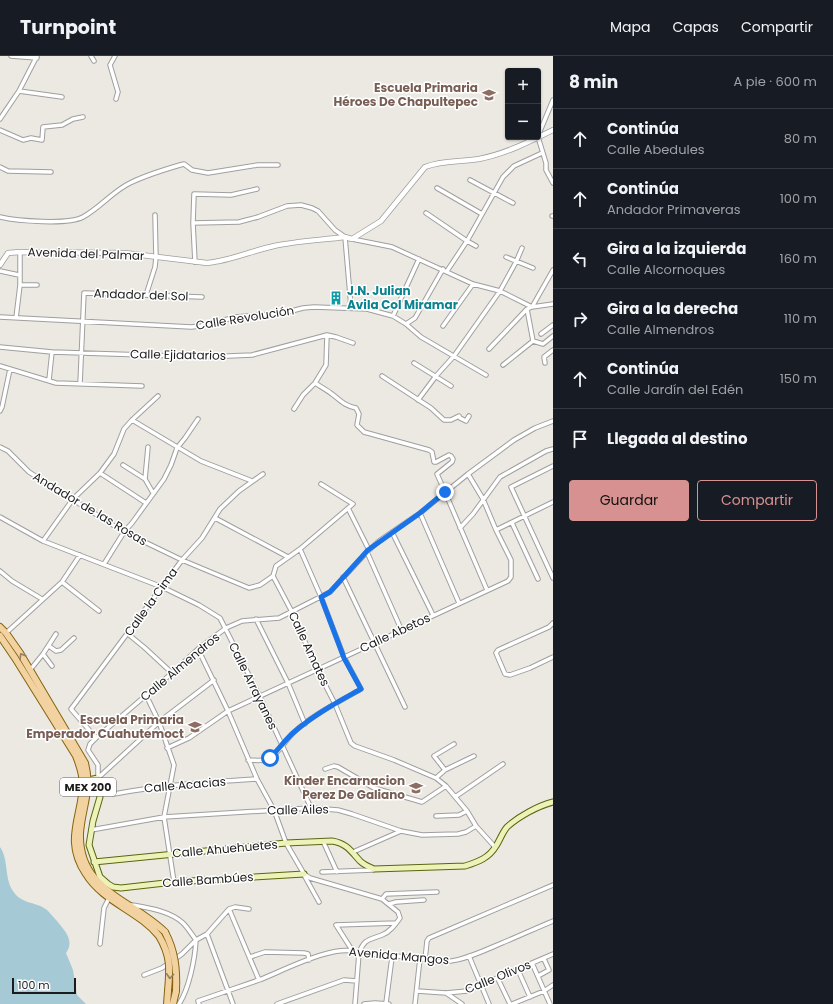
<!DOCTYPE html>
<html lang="es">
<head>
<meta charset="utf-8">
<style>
	body { margin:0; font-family:Poppins,sans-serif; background:#242831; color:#f1f3f6 }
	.controls { position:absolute; right:12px; top:12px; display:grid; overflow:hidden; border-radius:4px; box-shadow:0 1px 3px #0004 }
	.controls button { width:36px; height:36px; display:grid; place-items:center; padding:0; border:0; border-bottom:1px solid #363941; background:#171b24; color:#f1f3f6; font:20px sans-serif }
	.scale { position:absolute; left:12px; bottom:10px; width:64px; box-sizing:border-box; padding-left:4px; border:2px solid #1b1b1b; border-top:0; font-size:11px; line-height:14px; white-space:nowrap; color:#1b1b1b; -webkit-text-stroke:3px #fff; paint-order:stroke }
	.stop { position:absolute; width:12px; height:12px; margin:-9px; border:3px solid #1a73e8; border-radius:50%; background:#fff }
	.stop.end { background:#1a73e8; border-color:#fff; box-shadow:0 1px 4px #0008 }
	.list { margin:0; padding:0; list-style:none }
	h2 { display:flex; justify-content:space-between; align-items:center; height:52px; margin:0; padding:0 16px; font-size:17px }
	h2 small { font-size:13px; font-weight:400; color:#9ea1a6 }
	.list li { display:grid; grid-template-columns:26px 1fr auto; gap:12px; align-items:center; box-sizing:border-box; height:60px; padding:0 16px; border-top:1px solid #363941 }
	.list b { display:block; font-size:15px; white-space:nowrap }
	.list p { margin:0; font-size:13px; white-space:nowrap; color:#9ea1a6 }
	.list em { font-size:13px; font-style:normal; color:#9ea1a6 }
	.actions { display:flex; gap:8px; padding:12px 16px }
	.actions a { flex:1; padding:9px 0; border:1px solid #d69190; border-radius:4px; text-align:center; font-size:14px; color:#d69190 }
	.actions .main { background:#d69190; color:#111 }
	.icon { flex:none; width:22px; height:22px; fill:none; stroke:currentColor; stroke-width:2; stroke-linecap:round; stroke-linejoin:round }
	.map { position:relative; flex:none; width:553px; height:948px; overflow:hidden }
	header { display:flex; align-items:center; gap:24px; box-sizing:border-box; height:56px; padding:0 20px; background:#171b24; border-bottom:1px solid #363941 }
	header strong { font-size:19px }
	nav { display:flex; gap:22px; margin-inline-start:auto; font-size:14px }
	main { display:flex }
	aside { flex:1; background:#171b24 }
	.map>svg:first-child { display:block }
	.water { fill:#a6c9d6 }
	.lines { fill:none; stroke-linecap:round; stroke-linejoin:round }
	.minor-casing { stroke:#9f9f9f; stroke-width:5.5 }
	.tertiary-casing { stroke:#9f9f9f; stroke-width:6 }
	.secondary-casing { stroke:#59660f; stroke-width:7 }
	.primary-casing { stroke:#85630e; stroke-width:8 }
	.minor { stroke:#fff; stroke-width:3.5 }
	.tertiary { stroke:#fff; stroke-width:4.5 }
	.secondary { stroke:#edf2b9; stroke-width:5 }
	.primary { stroke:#f2d2a0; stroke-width:6 }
	.primary-bridge-casing { stroke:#85630e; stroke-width:8; stroke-linecap:butt }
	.primary-bridge { stroke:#f2d2a0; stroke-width:6 }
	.oneway { stroke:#918064 }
	.route { stroke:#1a73e8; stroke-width:5 }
	.labels { text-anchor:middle; stroke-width:3; stroke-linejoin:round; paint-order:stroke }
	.shield { fill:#fff; stroke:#5f5f5f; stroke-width:1 }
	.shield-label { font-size:11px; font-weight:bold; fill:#1b1b1b }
	.education-label { font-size:12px; font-weight:bold; fill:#785e54; stroke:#fff; text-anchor:end }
	.street-label { font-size:12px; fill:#1b1b1b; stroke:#fff }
	.culture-label { font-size:12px; font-weight:bold; fill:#0d838f; stroke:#fff; text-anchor:start }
</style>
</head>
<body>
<header>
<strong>Turnpoint</strong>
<nav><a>Mapa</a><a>Capas</a><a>Compartir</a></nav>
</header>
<main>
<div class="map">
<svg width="553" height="948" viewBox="0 0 553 948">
	<rect width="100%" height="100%" fill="#ece9e2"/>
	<path class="water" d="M 0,791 C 9,804 4,822 13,835 C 22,849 36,845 47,854 C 50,857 54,862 57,865 C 65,875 75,885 66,897 L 73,914 L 77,939 L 86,948 L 0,948 Z"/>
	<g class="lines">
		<g class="minor-casing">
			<path id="minor" d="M 11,0 L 37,2
				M 91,0 L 94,5
				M 115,0 L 110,9 L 118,36 L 116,43
				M 19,35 L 62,41
				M 0,63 L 19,35 L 37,0
				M 0,74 L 23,84 L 31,82 L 42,84 L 43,71 L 62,69 L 73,63 L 83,61
				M 538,80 L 553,44
				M 538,81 L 546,107 L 546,114 L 553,127
				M 0,111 L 8,115 L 51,116
				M 470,124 L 513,147
				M 437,132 L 482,158
				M 426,157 L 467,185 L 476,190
				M 552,160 L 553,160
				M 0,161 C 17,165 68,169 83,161 C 100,152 113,135 130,127 C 146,119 163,114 180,109 L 184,108 L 192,114 L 208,117 L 258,109 L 278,109
				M 193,167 L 239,166 L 258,161 L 287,150 L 301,149 L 312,152 L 318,155 L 335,174 L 345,181 L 351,251
				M 352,183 L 392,191 L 473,228 L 500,235 L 532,251 L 553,248
				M 506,201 L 533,212
				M 195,206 L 193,167 L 194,138 L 231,139 L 257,133
				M 553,214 L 532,251 L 527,253 L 533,285 L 543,288 L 553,280
				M 0,215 L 19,219
				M 447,215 L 467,185 L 503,121 L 514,110 L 542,97
				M 20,229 L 37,229
				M 146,239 L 155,211 L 156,201 L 155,159
				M 393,260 L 419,203
				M 0,261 L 191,271 L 201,270 L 236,261 L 284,257 L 303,252 L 314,251 L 367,253 L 393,260 L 406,268 L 421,281 L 486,319
				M 16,262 L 20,229 L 20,196
				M 406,268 L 415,262 L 443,213
				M 443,270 L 473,228
				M 541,278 L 553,269
				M 0,291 L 52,296 L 205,301 L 252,299 L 327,279 L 336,281 L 353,287
				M 489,293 L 527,253
				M 414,307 L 451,330
				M 545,307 L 544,301 L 553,294
				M 503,309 L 533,285
				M 0,310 L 56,327 L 142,330
				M 382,320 L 431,352 L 444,364 L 451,364 L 459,360 L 460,362 L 466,365 L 469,360
				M 49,324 L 52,296
				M 315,327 C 321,331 327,334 332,338 C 340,344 345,350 356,352 L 359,358 L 357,369 L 364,376 L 429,394 L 432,396 L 434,406 L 436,406 L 449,399 L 451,400 L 453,403 L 452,406 L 437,418 L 445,436 L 487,534
				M 80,328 L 84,237 L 202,241
				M 418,344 L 436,320 L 454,300 L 500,235 L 516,206 L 522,192
				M 294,353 L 303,339 L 315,327 L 326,309 L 327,279
				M 0,355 L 2,351 L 10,313
				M 132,364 L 201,405 L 252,425
				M 0,391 L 8,395 L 29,416 L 124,476 L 182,504 L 249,532 L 260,529 L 273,520
				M 148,391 L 145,423 L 153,437
				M 123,409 L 145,423
				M 553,410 L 511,431 L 553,522
				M 100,417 L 146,447
				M 321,428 L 353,448 L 300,493 L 276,510 L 273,520 L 292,556 L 317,613 L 335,648 L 351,687 L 355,690 L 394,704 L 436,722 L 446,730 L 467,755 L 476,770 L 495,791
				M 348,452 L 369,494
				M 420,457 L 459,547
				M 0,461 L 43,485 L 162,531 L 199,549 L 220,562 L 260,641 L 311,752
				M 215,462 L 288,501
				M 512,467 L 538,523
				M 460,472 L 473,458 L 500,421 L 546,395 L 553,393
				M 496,474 L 553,446
				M 392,476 L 433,559
				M 43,485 L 73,443 L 100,417 L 114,398 L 124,373 L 132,364 L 158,340
				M 367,496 L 401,573
				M 104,508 L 124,476 L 132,467 L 164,423 L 171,409 L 177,392 L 185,382 L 198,363
				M 0,515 L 12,525 L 42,543
				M 343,521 L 405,651
				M 62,526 L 99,555
				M 256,563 L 288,627 L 305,668
				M 553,567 L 549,571 L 498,594 L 496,597 L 505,618 L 510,619 L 530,612 L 553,601
				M 6,577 L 62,526 L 80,499
				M 128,578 L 145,592 L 172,617
				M 49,590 L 56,595 L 61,594 L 74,582
				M 198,593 L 228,655 L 257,723 L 274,754 L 286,787 L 304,818 L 310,822 L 382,843 L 398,856 L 400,862 C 395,869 390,876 382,879 C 369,884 364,883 359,897 L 355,948
				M 43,598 L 52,610
				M 30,614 L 43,598 L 56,578
				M 146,639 L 159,666 L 174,709 L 164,761 L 174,826
				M 96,682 L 71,653 L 182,504 L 202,482 L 220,453 L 239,435 L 263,418
				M 167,692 L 189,682 L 228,655 L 508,525 L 511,521 L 511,504 L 496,474 L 483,443 L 468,418
				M 248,704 C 255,704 264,706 270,702 C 278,698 286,684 293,677 C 312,659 339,646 361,633 L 344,601 L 321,541 L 300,493
				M 325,713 L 334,710 L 338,711 L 374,732 L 422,746 L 446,730
				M 445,714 L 434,700 L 454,688
				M 98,722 L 98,709 L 88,694 L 90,688 L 96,682 L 172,617 L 198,593 L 226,572 L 242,565 L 279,562 L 330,536 L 369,494 L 379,485 L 420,457 L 468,418 L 514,384 L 535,372 L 553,365
				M 98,722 L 159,666 L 214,624
				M 436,722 L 445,714 L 474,700
				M 114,738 C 161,729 209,726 257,723
				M 455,741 L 503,708
				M 436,760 L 459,759 L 467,755
				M 91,774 L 164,761 L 311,752 L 338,754 L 352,758 L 401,775 L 422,779 L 458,778 L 466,776 L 476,770
				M 323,785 L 337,816
				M 353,796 L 401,775
				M 322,816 L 373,814
				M 304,819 L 319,846
				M 382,843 L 386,838 L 437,836
				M 389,848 L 396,846 L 424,844
				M 132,849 C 149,852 170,855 183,867 C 188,872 192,879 196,884 C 195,903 189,933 179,948
				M 229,853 L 259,924
				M 336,869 L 396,867
				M 336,869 L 352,894
				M 207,878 L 233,948
				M 100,888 L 104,852 L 109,842
				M 469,900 L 489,948
				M 250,901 L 265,896 L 304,897 L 308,898 L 309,904
				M 175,903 L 182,898 L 196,884 L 207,878 L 229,853 L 235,851 L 249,853
				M 425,904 L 427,885 L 429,882 L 553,829
				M 532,907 L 550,948
				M 518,914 L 530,941
				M 144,919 L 162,912 L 169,907
				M 538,920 L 549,914 L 544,903
				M 498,923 L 510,948
				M 417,935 L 446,937 L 467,935 L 553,898
				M 446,937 L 462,948
				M 386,947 L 392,901
				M 199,948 L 198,945 C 218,938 239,931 259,924 C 283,915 336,886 359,897 L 420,902 C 448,913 476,898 502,887 C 519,880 536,872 553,865
				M 277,948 L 344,924 L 357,925
				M 364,948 L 375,947 L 389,948
				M 415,948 L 420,902
				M 512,948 L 544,935 L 553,929"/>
		</g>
		<g class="tertiary-casing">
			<path id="tertiary" d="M 0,209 L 8,197 L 20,196 L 125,197 L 207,207 C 230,205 251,195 274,190 C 297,185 322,184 345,181 L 352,183 L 381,165 L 425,111 C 442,104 461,106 479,103 C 505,98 529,86 553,74"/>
		</g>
		<g class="secondary-casing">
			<path id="secondary" d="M 88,724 L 98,722 L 100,741 L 93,765 L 89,789 L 100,821 L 108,828 L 113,831 L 121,832 L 174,826 L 304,818
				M 94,806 L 286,787 L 332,785 C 346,787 351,795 360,805 C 364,809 369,811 374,813 L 465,810 C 478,806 489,802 496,790 C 500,784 502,777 507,771 C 519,760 538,750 553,746"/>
		</g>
		<g class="primary-casing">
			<path id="primary" d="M 0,571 L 6,577 L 20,597 L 85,707 C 92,734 82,751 80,777 C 78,834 131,843 165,876
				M 0,580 L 15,602 L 76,700 C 80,710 83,720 83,730 C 81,763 64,785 86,818 C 103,846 139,855 159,880
				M 167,948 L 168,935
				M 173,948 L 176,935"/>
		</g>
		<use href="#minor" class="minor"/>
		<use href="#tertiary" class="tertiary"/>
		<use href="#secondary" class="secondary"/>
		<use href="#primary" class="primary"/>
		<g class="primary-bridge-casing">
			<path id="primary-bridge" d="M 165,876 C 175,895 177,913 176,935
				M 159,880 C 171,900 170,913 168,935"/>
		</g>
		<use href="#primary-bridge" class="primary-bridge"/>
	</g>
	<defs><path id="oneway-chevron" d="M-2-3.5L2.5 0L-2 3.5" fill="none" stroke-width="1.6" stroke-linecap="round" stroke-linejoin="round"/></defs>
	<g class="oneway">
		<use href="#oneway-chevron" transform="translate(22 600) rotate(-121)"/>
		<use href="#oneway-chevron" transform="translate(170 920) rotate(94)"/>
	</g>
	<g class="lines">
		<path class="route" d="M 270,702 C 278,694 285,684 293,677 C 313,659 338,646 361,633 L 344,602 L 321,541 L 330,536 L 368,494 L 420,457 L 445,436"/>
	</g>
	<defs>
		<g id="school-bare" transform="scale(1.08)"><path d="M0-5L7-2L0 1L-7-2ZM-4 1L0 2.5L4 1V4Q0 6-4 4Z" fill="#8d6e63" stroke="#fff" stroke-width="2.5" paint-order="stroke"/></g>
		<g id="building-bare" transform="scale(1.08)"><path d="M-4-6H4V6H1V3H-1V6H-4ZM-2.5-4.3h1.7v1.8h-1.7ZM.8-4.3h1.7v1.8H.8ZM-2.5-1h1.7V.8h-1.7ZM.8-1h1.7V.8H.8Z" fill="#0f9aa8" stroke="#fff" stroke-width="2.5" paint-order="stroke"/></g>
	</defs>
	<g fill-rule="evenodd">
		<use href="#school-bare" x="489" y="39"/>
		<use href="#building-bare" x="336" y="242"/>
		<use href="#school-bare" x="195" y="671"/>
		<use href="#school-bare" x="416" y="732"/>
	</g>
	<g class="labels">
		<rect class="shield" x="60" y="722" width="56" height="18" rx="3"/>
		<g class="shield-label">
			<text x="88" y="735">MEX 200</text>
		</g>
		<g class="education-label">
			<text x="478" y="36">Escuela Primaria<tspan x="478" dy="14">Héroes De Chapultepec</tspan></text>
			<text x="184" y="668">Escuela Primaria<tspan x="184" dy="14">Emperador Cuahutemoct</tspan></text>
			<text x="405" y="729">Kinder Encarnacion<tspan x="405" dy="14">Perez De Galiano</tspan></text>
		</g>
		<g class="street-label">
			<text transform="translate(86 198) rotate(2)" y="4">Avenida del Palmar</text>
			<text transform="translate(141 239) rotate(2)" y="4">Andador del Sol</text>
			<text transform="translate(245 262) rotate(-9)" y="4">Calle Revolución</text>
			<text transform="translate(178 299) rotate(1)" y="4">Calle Ejidatarios</text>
			<text transform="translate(90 453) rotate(31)" y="4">Andador de las Rosas</text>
			<text transform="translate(151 546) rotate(-54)" y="4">Calle la Cima</text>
			<text transform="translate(395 577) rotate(-25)" y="4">Calle Abetos</text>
			<text transform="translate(309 593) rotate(65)" y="4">Calle Amates</text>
			<text transform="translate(180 611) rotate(-40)" y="4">Calle Almendros</text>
			<text transform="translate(253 630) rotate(64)" y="4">Calle Arrayanes</text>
			<text transform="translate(185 729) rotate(-5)" y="4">Calle Acacias</text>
			<text transform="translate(298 754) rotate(-1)" y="4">Calle Ailes</text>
			<text transform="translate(225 793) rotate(-5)" y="4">Calle Ahuehuetes</text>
			<text transform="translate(208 824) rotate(-4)" y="4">Calle Bambúes</text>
			<text transform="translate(399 900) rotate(5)" y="4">Avenida Mangos</text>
			<text transform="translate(498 921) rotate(-22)" y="4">Calle Olivos</text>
		</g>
		<g class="culture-label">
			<text x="347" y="239">J.N. Julian<tspan x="347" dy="14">Avila Col Miramar</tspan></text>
		</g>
	</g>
</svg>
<div class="controls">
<button>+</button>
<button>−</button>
</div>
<div class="scale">100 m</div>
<div class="stop" style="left:270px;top:702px"></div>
<div class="stop end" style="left:445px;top:436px"></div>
</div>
<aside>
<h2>8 min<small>A pie · 600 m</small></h2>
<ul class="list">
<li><svg class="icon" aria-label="ahead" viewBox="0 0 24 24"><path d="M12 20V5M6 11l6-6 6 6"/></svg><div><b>Continúa</b><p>Calle Abedules</p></div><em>80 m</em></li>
<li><svg class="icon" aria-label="ahead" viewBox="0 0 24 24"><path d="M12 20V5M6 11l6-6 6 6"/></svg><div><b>Continúa</b><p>Andador Primaveras</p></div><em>100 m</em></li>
<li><svg class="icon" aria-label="left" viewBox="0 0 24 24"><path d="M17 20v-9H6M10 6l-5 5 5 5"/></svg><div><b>Gira a la izquierda</b><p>Calle Alcornoques</p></div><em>160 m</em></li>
<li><svg class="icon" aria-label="right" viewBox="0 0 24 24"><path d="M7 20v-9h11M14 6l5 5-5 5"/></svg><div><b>Gira a la derecha</b><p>Calle Almendros</p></div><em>110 m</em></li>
<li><svg class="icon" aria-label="ahead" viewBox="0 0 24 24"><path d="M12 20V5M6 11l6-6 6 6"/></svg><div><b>Continúa</b><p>Calle Jardín del Edén</p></div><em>150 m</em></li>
<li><svg class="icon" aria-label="arrive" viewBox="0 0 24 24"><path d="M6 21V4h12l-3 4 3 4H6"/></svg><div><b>Llegada al destino</b></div></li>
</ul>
<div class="actions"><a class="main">Guardar</a><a>Compartir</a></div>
</aside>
</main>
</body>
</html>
